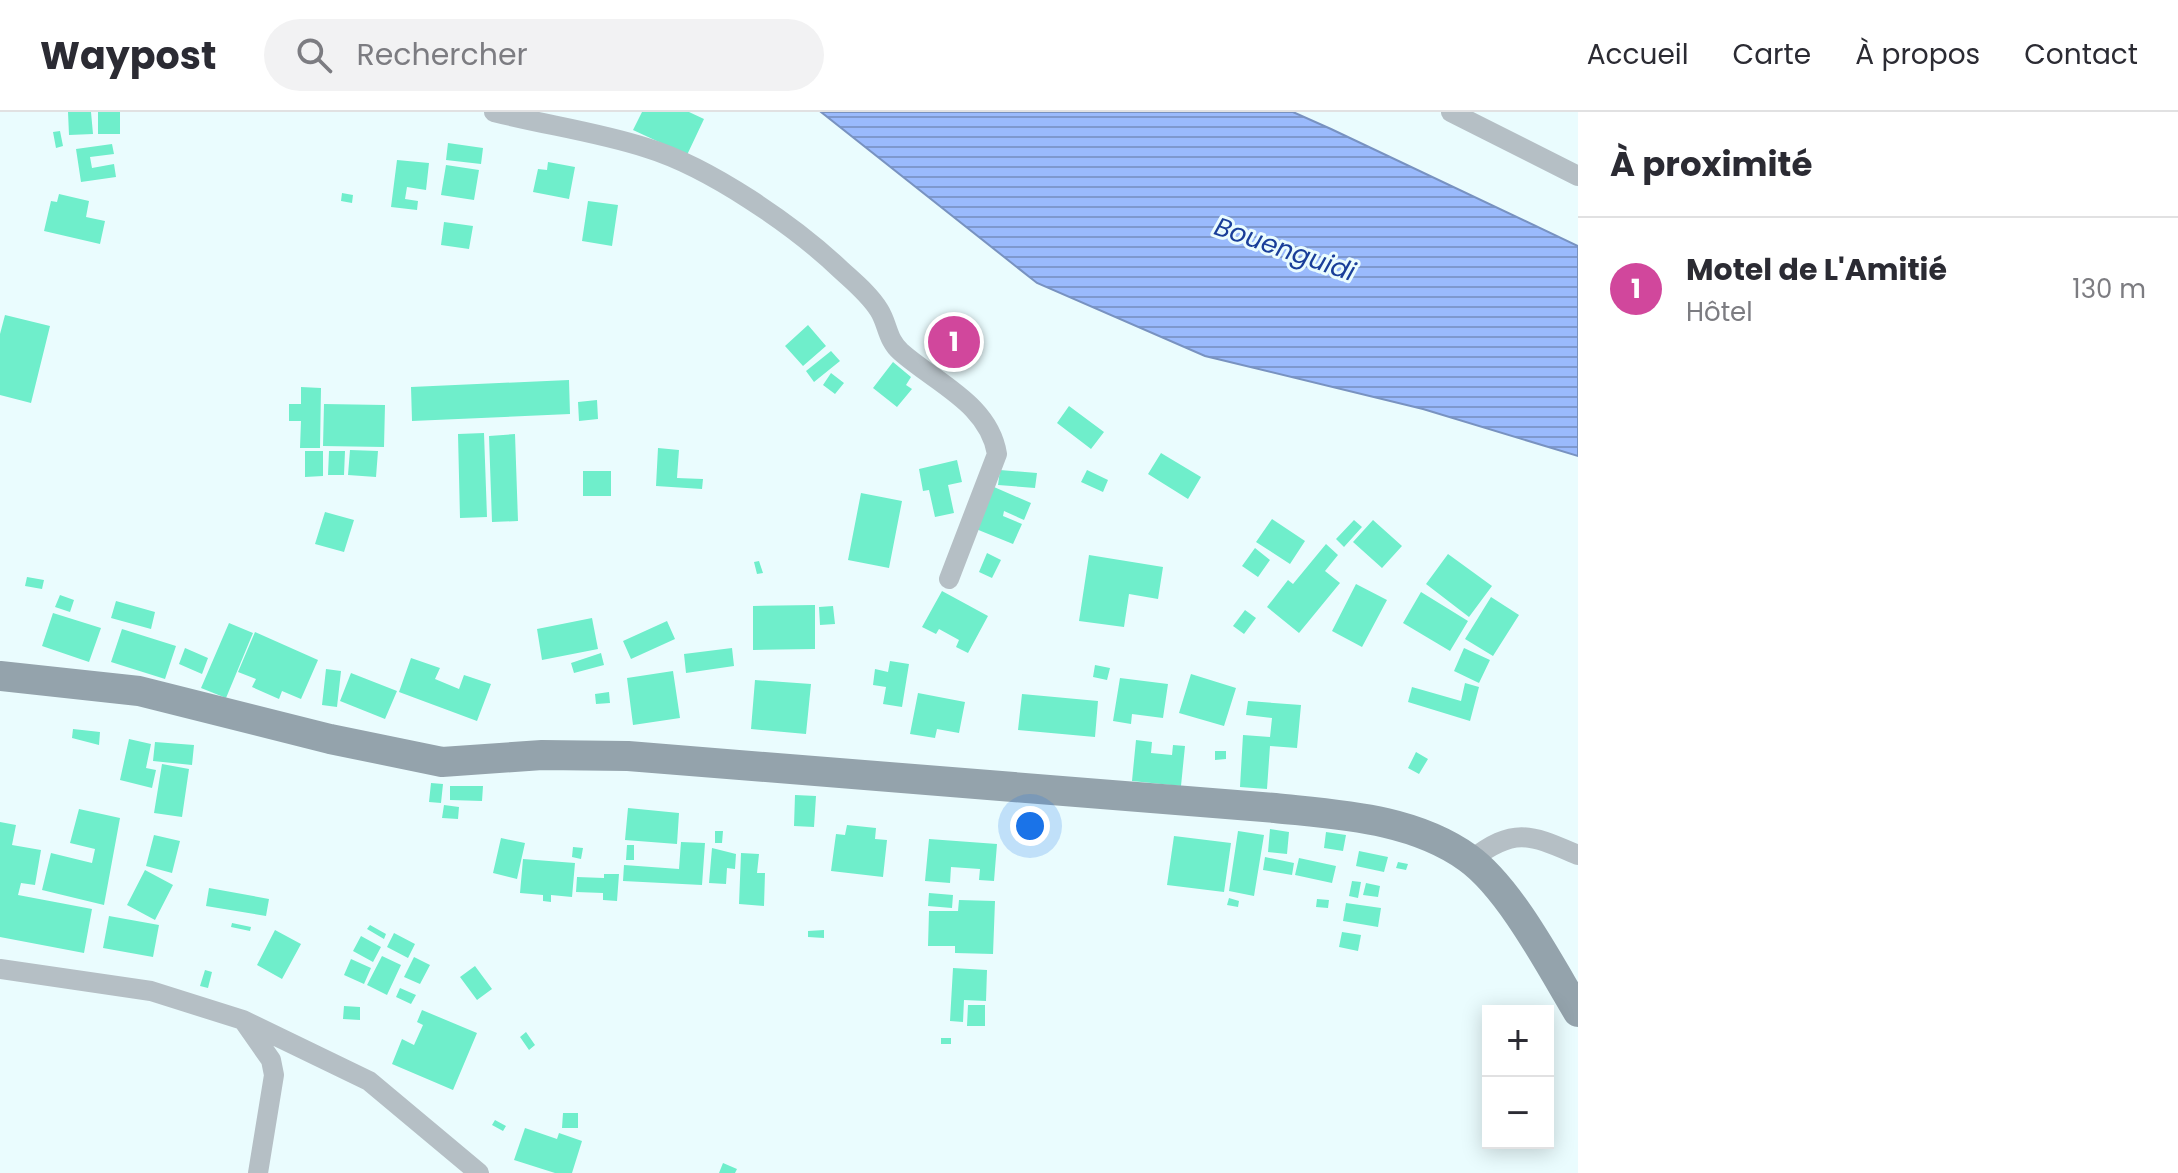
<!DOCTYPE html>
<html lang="fr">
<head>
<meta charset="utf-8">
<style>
	body { margin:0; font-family:Poppins,sans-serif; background:#f2f2f3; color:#2b2b33 }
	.controls { position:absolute; right:24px; bottom:24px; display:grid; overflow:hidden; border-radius:0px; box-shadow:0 4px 20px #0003 }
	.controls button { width:72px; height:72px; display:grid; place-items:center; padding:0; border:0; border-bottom:2px solid #e1e1e2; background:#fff; color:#2b2b33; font:40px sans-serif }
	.you { position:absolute; left:1030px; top:714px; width:28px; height:28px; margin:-20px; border:6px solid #fff; border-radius:50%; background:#1a73e8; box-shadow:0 0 0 12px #1a73e833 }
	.badge { display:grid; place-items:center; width:52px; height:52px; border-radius:50%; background:#b45309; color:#fff; font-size:26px; font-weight:700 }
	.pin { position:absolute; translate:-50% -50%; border:4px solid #fff; box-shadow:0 2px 8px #0006 }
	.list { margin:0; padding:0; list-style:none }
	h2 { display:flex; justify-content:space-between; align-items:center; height:104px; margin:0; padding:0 32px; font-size:34px }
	h2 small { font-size:26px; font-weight:400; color:#7c7c81 }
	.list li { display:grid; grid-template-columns:52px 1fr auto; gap:24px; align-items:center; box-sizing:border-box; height:144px; padding:0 32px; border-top:2px solid #e1e1e2 }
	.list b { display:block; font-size:30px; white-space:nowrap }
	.list p { margin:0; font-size:26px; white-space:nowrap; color:#7c7c81 }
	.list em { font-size:26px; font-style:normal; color:#7c7c81 }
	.icon { flex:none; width:44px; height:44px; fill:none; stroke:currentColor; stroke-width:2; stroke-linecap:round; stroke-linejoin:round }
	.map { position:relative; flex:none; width:1578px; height:1061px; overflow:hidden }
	header { display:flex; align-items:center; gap:48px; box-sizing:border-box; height:112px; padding:0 40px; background:#fff; border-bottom:2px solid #e1e1e2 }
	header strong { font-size:38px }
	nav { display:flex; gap:44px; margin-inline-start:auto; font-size:28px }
	.search { width:560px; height:72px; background:#f2f2f3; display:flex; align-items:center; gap:20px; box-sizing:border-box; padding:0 28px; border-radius:44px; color:#7c7c81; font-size:30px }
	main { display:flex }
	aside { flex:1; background:#fff }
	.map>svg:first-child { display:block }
	.water { fill:url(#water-rules); stroke:#7892c0; stroke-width:2 }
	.building { fill:#6feecb }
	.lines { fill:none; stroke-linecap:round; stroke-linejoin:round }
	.street { stroke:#b5bfc5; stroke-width:20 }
	.secondary { stroke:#94a3ac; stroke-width:30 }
	.labels { text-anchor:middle; stroke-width:6; stroke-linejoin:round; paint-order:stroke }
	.water-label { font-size:26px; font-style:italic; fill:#193e99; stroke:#eafcfe }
</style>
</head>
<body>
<header>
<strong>Waypost</strong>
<div class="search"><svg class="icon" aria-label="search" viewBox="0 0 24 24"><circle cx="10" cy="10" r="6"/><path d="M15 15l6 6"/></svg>Rechercher</div>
<nav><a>Accueil</a><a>Carte</a><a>À propos</a><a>Contact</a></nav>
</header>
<main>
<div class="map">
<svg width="1578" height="1061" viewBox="0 0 1578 1061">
	<defs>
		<pattern id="water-rules" width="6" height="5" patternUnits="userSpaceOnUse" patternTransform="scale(2)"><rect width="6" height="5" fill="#9abafc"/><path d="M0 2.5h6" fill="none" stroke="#7e98cd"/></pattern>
	</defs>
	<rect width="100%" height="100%" fill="#eafcfe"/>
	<path class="water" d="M 821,0 L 1293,0 L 1331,17 L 1578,134 L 1578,344 L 1423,297 L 1205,244 L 1037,171 Z"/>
	<path class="building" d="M 68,0 L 91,0 L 93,22 L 69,23 Z
		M 98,0 L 120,0 L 120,22 L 98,22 Z
		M 642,0 L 689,0 L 704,7 L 687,43 L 633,18 Z
		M 60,19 L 63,34 L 56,36 L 53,20 Z
		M 448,31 L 483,36 L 481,52 L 446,48 Z
		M 112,32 L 114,42 L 90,45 L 92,56 L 114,52 L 116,65 L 81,70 L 76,37 Z
		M 397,48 L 429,51 L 426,78 L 407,75 L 405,87 L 418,89 L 417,98 L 391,95 Z
		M 548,50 L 575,55 L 569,87 L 533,80 L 538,57 L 547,58 Z
		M 446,53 L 479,58 L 474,88 L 441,83 Z
		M 342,81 L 353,83 L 352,91 L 341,89 Z
		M 59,82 L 89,89 L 86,105 L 105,109 L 100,132 L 44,119 L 51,89 L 57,90 Z
		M 588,89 L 618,93 L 612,134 L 582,129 Z
		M 444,110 L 473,114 L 469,137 L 441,133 Z
		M 5,203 L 50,214 L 31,291 L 0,283 L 0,222 Z
		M 955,212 L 969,225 L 965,229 L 978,241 L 969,251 L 956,239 L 947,248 L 933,235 Z
		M 808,213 L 826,234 L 803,254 L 785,234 Z
		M 831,239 L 840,249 L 814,270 L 806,259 Z
		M 893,250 L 911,265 L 906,273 L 912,277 L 897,295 L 873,276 Z
		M 831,261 L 844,271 L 835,282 L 823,273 Z
		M 569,268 L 570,302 L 412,309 L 411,275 Z
		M 301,275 L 321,276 L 320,336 L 300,336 L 301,309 L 289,309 L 289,292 L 301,292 Z
		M 597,288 L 598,307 L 579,309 L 578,290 Z
		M 324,292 L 385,293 L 384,335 L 323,334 Z
		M 1069,294 L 1104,320 L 1091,337 L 1057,311 Z
		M 484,321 L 487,405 L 460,406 L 458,322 Z
		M 515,322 L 518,409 L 492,410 L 489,324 Z
		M 658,336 L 679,338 L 677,366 L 703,367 L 702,377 L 656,374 Z
		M 350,338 L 378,339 L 376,365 L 348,363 Z
		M 305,339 L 323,339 L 323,364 L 305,365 Z
		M 329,339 L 345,339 L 344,363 L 328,363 Z
		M 1161,341 L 1201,365 L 1188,387 L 1148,362 Z
		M 957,348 L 962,370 L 948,373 L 954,401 L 935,405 L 929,378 L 923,379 L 919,357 Z
		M 1000,358 L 1037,361 L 1035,376 L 998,373 Z
		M 1087,358 L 1108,368 L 1103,380 L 1081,370 Z
		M 583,359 L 611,359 L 611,384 L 583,384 Z
		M 994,375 L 1031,391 L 1024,408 L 1004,399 L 1003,404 L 1022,412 L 1013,432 L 976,417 Z
		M 861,381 L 902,389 L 889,456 L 848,448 Z
		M 325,400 L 354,408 L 344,440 L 315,432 Z
		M 1272,407 L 1305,429 L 1290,452 L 1256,430 Z
		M 1354,408 L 1362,415 L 1344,435 L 1336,427 Z
		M 1373,408 L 1402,434 L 1382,456 L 1353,430 Z
		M 1326,432 L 1338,443 L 1325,459 L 1340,471 L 1299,521 L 1267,495 L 1288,468 L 1293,472 Z
		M 1255,436 L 1270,448 L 1258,465 L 1242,454 Z
		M 987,441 L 1001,448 L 992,466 L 979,460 Z
		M 1448,442 L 1492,474 L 1469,505 L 1426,472 Z
		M 1089,443 L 1163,455 L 1158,487 L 1129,482 L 1124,515 L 1079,509 Z
		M 759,449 L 763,461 L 757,462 L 754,450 Z
		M 27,465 L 44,468 L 42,477 L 25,474 Z
		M 1356,472 L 1387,488 L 1362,535 L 1332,519 Z
		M 942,479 L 988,504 L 968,541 L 956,535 L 959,528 L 939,517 L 936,522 L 922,515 Z
		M 1421,480 L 1468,509 L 1450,539 L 1403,511 Z
		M 60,483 L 74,488 L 70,500 L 55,495 Z
		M 1491,485 L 1519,503 L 1493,544 L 1465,527 Z
		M 116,489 L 155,500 L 151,517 L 111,506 Z
		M 815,493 L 815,537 L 753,538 L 753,494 Z
		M 833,494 L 835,512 L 820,513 L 819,495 Z
		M 1245,498 L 1256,506 L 1244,522 L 1233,514 Z
		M 53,501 L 101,516 L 89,550 L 42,534 Z
		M 592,506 L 598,537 L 542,548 L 537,517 Z
		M 667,509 L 675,527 L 631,547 L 623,529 Z
		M 229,511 L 253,521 L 226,586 L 201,576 Z
		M 122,517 L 176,534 L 165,567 L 111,550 Z
		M 255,520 L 318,548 L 301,587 L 282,579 L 279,587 L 252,575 L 256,567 L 238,560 Z
		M 185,536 L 208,546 L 202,562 L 179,552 Z
		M 732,536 L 734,554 L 686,561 L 684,542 Z
		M 1464,536 L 1490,548 L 1479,571 L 1454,559 Z
		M 601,541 L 604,553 L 574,561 L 571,551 Z
		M 411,546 L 440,556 L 435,567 L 459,577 L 464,563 L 491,572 L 477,609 L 399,580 Z
		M 890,549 L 909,552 L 902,595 L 883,592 L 886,575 L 873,573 L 875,557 L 888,560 Z
		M 1095,553 L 1110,556 L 1107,568 L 1093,565 Z
		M 326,557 L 341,559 L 337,595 L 322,593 Z
		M 673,559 L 680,606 L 633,613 L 627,566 Z
		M 351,561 L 397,579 L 385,607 L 340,589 Z
		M 1191,562 L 1236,576 L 1224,614 L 1179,601 Z
		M 1120,566 L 1168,572 L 1163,606 L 1132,602 L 1131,612 L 1113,609 Z
		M 755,568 L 811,572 L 806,622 L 751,617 Z
		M 1465,571 L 1479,575 L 1470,609 L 1408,590 L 1412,575 L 1461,589 Z
		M 609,580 L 610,591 L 596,592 L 595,582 Z
		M 918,581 L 965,590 L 959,621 L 937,617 L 935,626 L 910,622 Z
		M 1022,582 L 1098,589 L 1095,625 L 1018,618 Z
		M 1248,589 L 1301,593 L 1297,636 L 1270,634 L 1267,677 L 1240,675 L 1243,623 L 1270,625 L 1272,606 L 1246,603 Z
		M 73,617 L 100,620 L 99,633 L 72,626 Z
		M 129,627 L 151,632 L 146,656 L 156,658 L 152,676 L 120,668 Z
		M 1136,628 L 1152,630 L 1151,641 L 1172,643 L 1173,633 L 1185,634 L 1181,674 L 1132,669 Z
		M 155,630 L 194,633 L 192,653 L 153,649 Z
		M 1215,639 L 1226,639 L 1226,647 L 1215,648 Z
		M 1416,640 L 1428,647 L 1419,662 L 1408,656 Z
		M 162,652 L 189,657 L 182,705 L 154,701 Z
		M 431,671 L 443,672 L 441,691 L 429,690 Z
		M 450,674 L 483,674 L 482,689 L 450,688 Z
		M 795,683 L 816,684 L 814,715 L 794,714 Z
		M 444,693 L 459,695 L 458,707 L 442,706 Z
		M 628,696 L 679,701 L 677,732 L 625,728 Z
		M 79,697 L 120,706 L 104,793 L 42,778 L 51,741 L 92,751 L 95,737 L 70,731 Z
		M 0,710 L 16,713 L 12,733 L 41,738 L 35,773 L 21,771 L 18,783 L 92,797 L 84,841 L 0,825 Z
		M 847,713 L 876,716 L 875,727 L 887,728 L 883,765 L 831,759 L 836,722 L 845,723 Z
		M 1270,717 L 1289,720 L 1287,742 L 1268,740 Z
		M 715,719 L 723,719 L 722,731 L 715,731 Z
		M 1238,719 L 1264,723 L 1254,784 L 1229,779 Z
		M 1326,720 L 1346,723 L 1343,739 L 1324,736 Z
		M 154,723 L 180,729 L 172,761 L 146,754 Z
		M 1174,724 L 1231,731 L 1224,780 L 1167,773 Z
		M 501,726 L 525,731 L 517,767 L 493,761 Z
		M 929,727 L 997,732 L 994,769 L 979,768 L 980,757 L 951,755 L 950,771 L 925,769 Z
		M 681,730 L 705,731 L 702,773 L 623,769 L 624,753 L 679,757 Z
		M 627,733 L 634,733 L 634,748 L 626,748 Z
		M 573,735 L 583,736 L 581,747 L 572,745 Z
		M 712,736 L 736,742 L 735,757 L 727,756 L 726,772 L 709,771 Z
		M 1359,739 L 1388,745 L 1384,760 L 1356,754 Z
		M 741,741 L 759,742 L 757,761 L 765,761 L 764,794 L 739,792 Z
		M 1265,745 L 1294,751 L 1292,763 L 1263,758 Z
		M 1299,746 L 1336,754 L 1332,771 L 1295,763 Z
		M 523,747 L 575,751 L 572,785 L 551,783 L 551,790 L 543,789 L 543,783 L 520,781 Z
		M 1398,750 L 1408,752 L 1406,758 L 1396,756 Z
		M 145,758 L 173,773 L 155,808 L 127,793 Z
		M 604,762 L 619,762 L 617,789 L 603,788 L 603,781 L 576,780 L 577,765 L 604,766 Z
		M 1352,769 L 1361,770 L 1358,786 L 1349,784 Z
		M 1366,771 L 1380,774 L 1378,785 L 1363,783 Z
		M 209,776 L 269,787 L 266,804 L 206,794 Z
		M 929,781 L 953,783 L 952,796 L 928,794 Z
		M 1229,786 L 1239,789 L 1238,795 L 1227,793 Z
		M 1317,787 L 1329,788 L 1328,796 L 1316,795 Z
		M 959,788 L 995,789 L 993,842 L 955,841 L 955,834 L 928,834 L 929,799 L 958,799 Z
		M 1346,791 L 1381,796 L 1378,815 L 1343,809 Z
		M 109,804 L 159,813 L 153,845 L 103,836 Z
		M 232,811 L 251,815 L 250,819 L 231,815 Z
		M 370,813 L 386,822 L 384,827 L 367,817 Z
		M 275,818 L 301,832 L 282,867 L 257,853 Z
		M 824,818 L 824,826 L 808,825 L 808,819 Z
		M 1342,820 L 1361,823 L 1358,839 L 1339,835 Z
		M 394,821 L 415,832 L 408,846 L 387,835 Z
		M 361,824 L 381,835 L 373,850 L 353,839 Z
		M 382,844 L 401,853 L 387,883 L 367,873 Z
		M 414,845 L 430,853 L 420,872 L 404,865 Z
		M 351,847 L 371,856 L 364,872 L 344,863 Z
		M 475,854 L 492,877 L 477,888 L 460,865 Z
		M 953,856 L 987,858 L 986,889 L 964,888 L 963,910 L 950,909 Z
		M 205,858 L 212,860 L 208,876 L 200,874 Z
		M 400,876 L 416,883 L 411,892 L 396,885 Z
		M 968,893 L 985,893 L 985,914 L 967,914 Z
		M 344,894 L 360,895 L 360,908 L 343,907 Z
		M 422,898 L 477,921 L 453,978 L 392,952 L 402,927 L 414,933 L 423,913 L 417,910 Z
		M 526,920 L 535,933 L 529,938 L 520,925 Z
		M 941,926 L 951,926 L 951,932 L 941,932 Z
		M 563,1001 L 578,1001 L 578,1016 L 562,1016 Z
		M 495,1008 L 506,1014 L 503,1019 L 492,1013 Z
		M 525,1016 L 557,1027 L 559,1021 L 582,1029 L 572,1061 L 555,1061 L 514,1048 Z
		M 723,1051 L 737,1057 L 735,1061 L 719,1061 Z"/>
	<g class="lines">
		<path class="street" d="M 494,0 C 545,13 598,20 647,36 C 709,55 794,113 841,158 C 854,170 869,182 879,198 C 888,212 887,228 901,240 C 936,271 989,292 997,342 L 949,467
			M 1451,0 L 1578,64
			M 1471,748 C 1515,714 1531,723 1578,743
			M 0,857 L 151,879 L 243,908 L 369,969 L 479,1061
			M 243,908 L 271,948 L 274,963 L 258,1061"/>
		<path class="secondary" d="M 0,564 L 139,579 L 330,627 L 442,650 L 542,643 L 628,644 L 1275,696 C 1340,703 1412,706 1468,746 C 1510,776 1551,855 1578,900"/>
	</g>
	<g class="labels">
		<g class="water-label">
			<text transform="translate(1285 137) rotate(19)" y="9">Bouenguidi</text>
		</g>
	</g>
</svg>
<div class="controls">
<button>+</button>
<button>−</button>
</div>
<div class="you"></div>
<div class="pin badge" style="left:954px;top:230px;background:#d1479c">1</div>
</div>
<aside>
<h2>À proximité<small></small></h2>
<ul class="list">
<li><span class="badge" style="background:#d1479c">1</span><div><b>Motel de L'Amitié</b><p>Hôtel</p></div><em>130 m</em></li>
</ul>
</aside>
</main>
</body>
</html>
